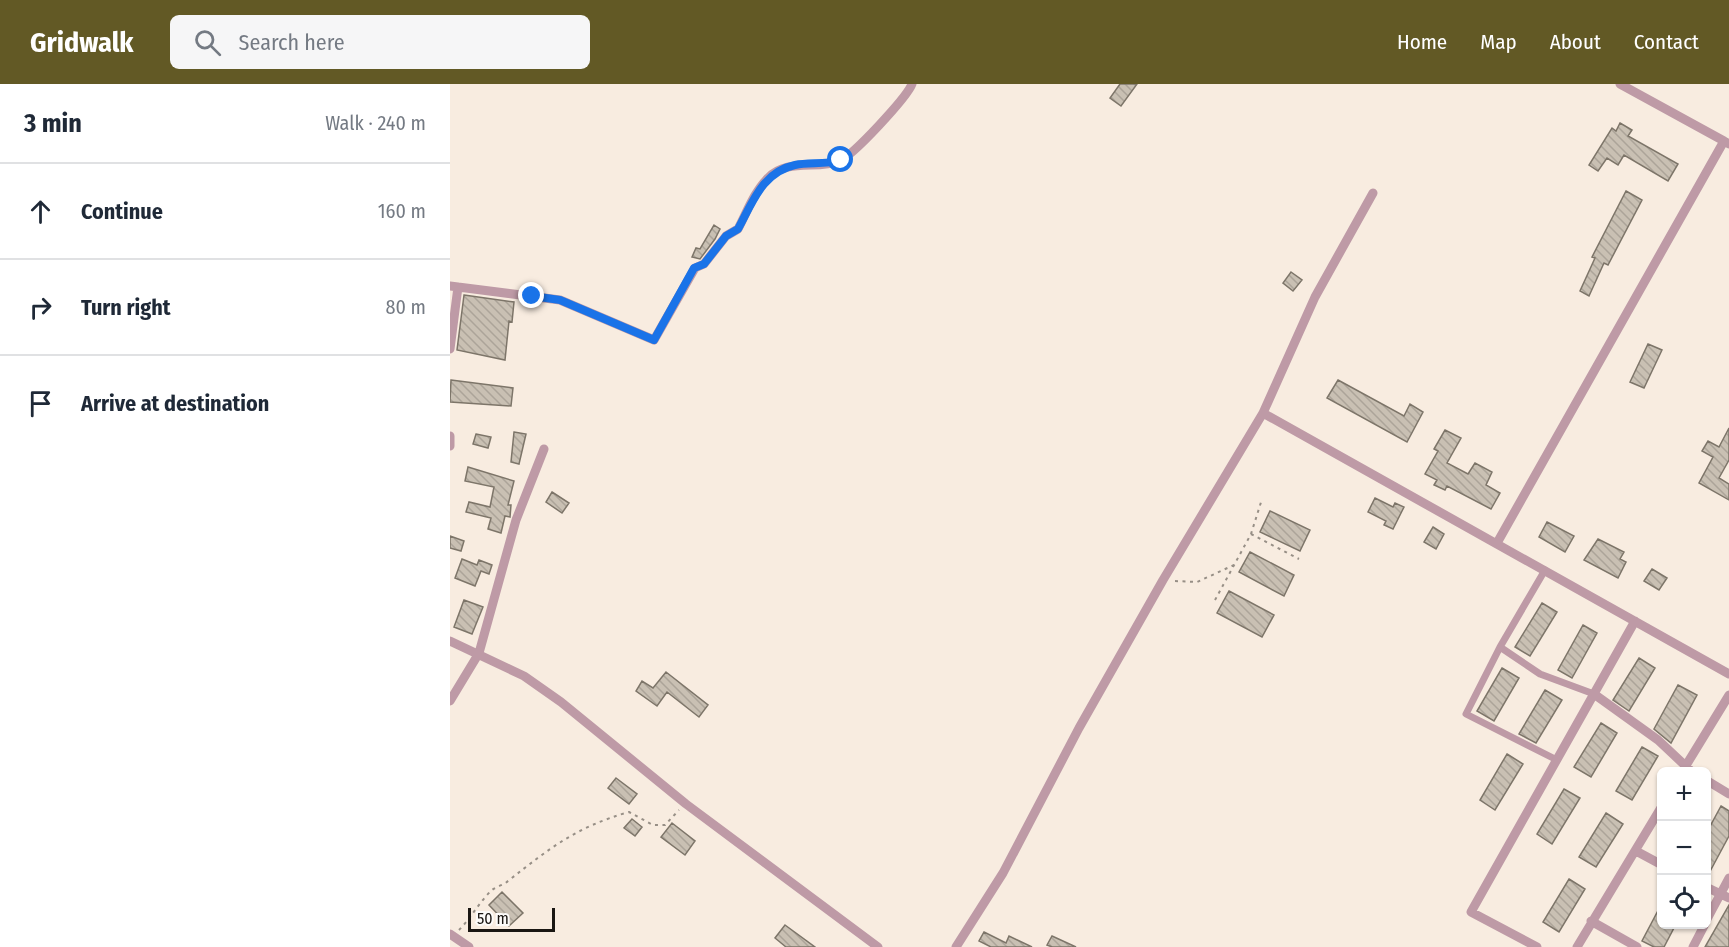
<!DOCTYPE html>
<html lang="en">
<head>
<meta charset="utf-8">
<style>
	body { margin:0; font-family:"Fira Sans Condensed",sans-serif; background:#f6f6f7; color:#1f2937 }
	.controls { position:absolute; right:18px; bottom:18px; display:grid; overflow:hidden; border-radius:9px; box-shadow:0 2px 4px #0004 }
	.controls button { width:54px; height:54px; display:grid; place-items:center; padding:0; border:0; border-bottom:2px solid #e0e1e3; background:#fff; color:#1f2937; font:30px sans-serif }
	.scale { position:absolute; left:18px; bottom:15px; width:87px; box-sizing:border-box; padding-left:6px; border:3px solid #1a1612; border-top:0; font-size:16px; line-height:21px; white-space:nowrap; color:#1a1612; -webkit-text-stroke:4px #fdfbf9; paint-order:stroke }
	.stop { position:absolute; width:18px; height:18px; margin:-14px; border:4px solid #1a73e8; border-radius:50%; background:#fff }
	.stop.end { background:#1a73e8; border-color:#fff; box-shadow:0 2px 6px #0008 }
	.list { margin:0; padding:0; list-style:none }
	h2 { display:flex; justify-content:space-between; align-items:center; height:78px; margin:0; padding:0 24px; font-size:26px }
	h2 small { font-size:20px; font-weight:400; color:#747a83 }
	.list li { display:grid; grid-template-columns:39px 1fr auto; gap:18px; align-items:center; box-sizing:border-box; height:96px; padding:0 24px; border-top:2px solid #e0e1e3 }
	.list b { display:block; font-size:22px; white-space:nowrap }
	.list em { font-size:20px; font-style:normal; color:#747a83 }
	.icon { flex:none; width:33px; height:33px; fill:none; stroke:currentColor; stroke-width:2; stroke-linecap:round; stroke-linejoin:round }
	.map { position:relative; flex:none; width:1279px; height:863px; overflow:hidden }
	header { display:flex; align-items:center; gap:36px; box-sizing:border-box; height:84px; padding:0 30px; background:#625925; color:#fff }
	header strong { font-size:28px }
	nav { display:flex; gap:33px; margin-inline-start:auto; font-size:21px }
	.search { width:420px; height:54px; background:#f6f6f7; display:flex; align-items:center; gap:15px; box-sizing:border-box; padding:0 21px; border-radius:9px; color:#747a83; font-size:22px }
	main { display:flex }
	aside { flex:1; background:#fff }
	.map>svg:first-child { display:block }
	.building { fill:url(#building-back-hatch); stroke:#7d7569; stroke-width:1.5 }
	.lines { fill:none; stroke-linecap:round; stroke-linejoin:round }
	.path { stroke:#978f86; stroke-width:2; stroke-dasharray:3 4.5; stroke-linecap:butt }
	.pedestrian { stroke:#be9aa6; stroke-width:7 }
	.minor { stroke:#be9aa6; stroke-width:9 }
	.route { stroke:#1a73e8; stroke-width:8 }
</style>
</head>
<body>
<header>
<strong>Gridwalk</strong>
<div class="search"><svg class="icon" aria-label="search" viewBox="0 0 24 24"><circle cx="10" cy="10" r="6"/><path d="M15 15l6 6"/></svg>Search here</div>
<nav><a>Home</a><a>Map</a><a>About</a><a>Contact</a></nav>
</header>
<main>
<aside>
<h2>3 min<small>Walk · 240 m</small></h2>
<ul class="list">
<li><svg class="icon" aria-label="ahead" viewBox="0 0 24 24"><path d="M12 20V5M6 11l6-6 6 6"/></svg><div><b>Continue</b></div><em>160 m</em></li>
<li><svg class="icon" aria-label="right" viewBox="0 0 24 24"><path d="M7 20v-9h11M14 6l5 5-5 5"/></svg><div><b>Turn right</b></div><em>80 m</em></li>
<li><svg class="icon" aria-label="arrive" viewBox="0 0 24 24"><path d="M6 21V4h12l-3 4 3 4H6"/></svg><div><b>Arrive at destination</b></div></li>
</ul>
</aside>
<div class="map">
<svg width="1279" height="863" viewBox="0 0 1279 863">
	<defs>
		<pattern id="building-back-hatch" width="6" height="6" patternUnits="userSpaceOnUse" patternTransform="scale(1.5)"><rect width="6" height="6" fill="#c9c0b3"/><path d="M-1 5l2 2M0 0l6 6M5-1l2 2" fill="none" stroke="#aca499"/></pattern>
	</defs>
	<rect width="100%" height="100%" fill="#f8ece0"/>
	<path class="building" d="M 670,0 L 687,0 L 671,22 L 660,14 Z
		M 1170,39 L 1182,46 L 1178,52 L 1228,80 L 1218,97 L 1174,71 L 1168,81 L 1157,74 L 1148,87 L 1139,81 L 1162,44 L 1166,47 Z
		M 1176,107 L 1192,116 L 1158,181 L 1154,179 L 1139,212 L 1130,207 L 1145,174 L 1142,173 Z
		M 264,141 L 270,145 L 265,155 L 250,175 L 242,173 L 246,164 L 250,165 Z
		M 841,188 L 852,196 L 843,207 L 833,199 Z
		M 14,211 L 64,218 L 62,238 L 59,237 L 55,276 L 7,266 Z
		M 1198,260 L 1212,266 L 1194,304 L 1180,298 Z
		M 1,296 L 63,304 L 61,322 L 0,318 Z
		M 888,296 L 954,332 L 960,320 L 973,328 L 957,358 L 877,314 Z
		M 1279,344 L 1279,376 L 1269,394 L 1279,400 L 1279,416 L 1249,399 L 1263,373 L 1252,367 L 1258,357 L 1269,363 Z
		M 995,346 L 1011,354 L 997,379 L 1018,390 L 1025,379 L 1042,388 L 1036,401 L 1050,409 L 1041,425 L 997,402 L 995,406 L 984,401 L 987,396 L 975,390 L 988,367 L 984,365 Z
		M 64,348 L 76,350 L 69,380 L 61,378 Z
		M 26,350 L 41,353 L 38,364 L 23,360 Z
		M 18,383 L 64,397 L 58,421 L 61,421 L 60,433 L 55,432 L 51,449 L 38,445 L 41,434 L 16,428 L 19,418 L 40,423 L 44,403 L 15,397 Z
		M 102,408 L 119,419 L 112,429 L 96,418 Z
		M 925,414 L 943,423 L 945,419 L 954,423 L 943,445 L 934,441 L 936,437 L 918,428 Z
		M 820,427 L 860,446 L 850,467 L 810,448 Z
		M 1097,438 L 1124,452 L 1115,468 L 1089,453 Z
		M 983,443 L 994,450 L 986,465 L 974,458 Z
		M 0,452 L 14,457 L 11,467 L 0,464 Z
		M 1148,455 L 1174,468 L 1170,475 L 1176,478 L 1168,494 L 1134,476 Z
		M 800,468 L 844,491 L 834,512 L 789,488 Z
		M 12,475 L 27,481 L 29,476 L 42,481 L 39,490 L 31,487 L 25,502 L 5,494 Z
		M 1202,485 L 1217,494 L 1209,506 L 1194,497 Z
		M 779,507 L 824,531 L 812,553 L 767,529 Z
		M 14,516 L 33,523 L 22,550 L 4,543 Z
		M 1092,519 L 1107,528 L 1080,572 L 1065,563 Z
		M 1133,541 L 1147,549 L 1122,594 L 1108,586 Z
		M 1189,574 L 1205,584 L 1179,627 L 1163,616 Z
		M 1052,584 L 1069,594 L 1044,637 L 1027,627 Z
		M 216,588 L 258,621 L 249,633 L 217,608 L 207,622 L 186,607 L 192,597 L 203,604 Z
		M 1228,601 L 1247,611 L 1221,659 L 1204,645 Z
		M 1095,606 L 1112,616 L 1086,659 L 1069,650 Z
		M 1151,639 L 1167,649 L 1141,693 L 1124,683 Z
		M 1192,663 L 1208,672 L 1182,716 L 1166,707 Z
		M 1057,670 L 1073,680 L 1045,726 L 1030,716 Z
		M 166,694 L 187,710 L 179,720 L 158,704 Z
		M 1114,705 L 1130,714 L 1102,760 L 1087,750 Z
		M 1271,722 L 1279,727 L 1279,752 L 1257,793 L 1257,748 Z
		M 1156,729 L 1173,740 L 1146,783 L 1129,773 Z
		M 182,735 L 192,743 L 185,752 L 174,744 Z
		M 222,739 L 245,757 L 235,771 L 211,753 Z
		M 1119,795 L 1135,805 L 1109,848 L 1093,838 Z
		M 52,808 L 73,829 L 59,842 L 39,821 Z
		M 1212,819 L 1212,840 L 1226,840 L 1214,863 L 1204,863 L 1192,857 Z
		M 1279,821 L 1279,863 L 1255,863 Z
		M 335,841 L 365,863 L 336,863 L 325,854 Z
		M 534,848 L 556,859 L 559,852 L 582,863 L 541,863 L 529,857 Z
		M 602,852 L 626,863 L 602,863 L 597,861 Z"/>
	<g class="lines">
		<path class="path" d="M 801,450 L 849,475
			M 725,497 L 747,498 L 784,481
			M 765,516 L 801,450 L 812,415
			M 9,846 C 21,834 30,817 42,806 C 47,802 54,801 58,797 C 100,764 126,743 179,728 L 203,741 L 215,741 L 229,726"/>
		<path class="pedestrian" d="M 1095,486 L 1050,563 L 1016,630 L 1107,676
			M 1050,563 L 1090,590 L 1144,610"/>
		<path class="minor" d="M 1170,0 L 1274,57
			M 0,202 L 110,216 L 204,256 L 245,184 L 254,180 L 276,152 L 288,145 C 297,128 304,108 318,94 C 337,74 367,86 389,77 C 403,72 457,13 462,0
			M 0,265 L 8,203
			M 813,329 L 1279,590
			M 0,352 L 0,362
			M 1047,459 L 1274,57 L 1279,60
			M 0,557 L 74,592 L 111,618 L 236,720 L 428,863
			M 1144,610 L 1208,656 L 1242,688
			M 0,617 L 29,569 L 66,436 L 94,365
			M 1232,688 L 1279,611
			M 1256,696 L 1279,710
			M 1186,767 L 1212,781
			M 1256,803 L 1279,814
			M 1141,837 L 1187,863
			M 1256,837 L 1279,794
			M 0,850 L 19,863
			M 506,863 L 553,789 L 629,644 L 713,496 L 813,329 L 865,213 L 923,109
			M 1087,863 L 1021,828 L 1185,537
			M 1127,863 L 1212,722
			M 1243,863 L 1255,840"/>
	</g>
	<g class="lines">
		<path class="route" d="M 82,212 L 110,216 L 204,256 L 244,184 L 254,180 L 276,152 L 288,145 C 302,120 312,88 345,81 C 360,78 375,81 391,76"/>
	</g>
</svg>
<div class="controls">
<button>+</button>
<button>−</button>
<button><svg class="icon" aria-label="locate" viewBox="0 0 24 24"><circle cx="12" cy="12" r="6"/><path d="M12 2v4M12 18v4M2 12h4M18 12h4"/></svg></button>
</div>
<div class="scale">50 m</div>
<div class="stop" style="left:391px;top:76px"></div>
<div class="stop end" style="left:82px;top:212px"></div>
</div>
</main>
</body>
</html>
